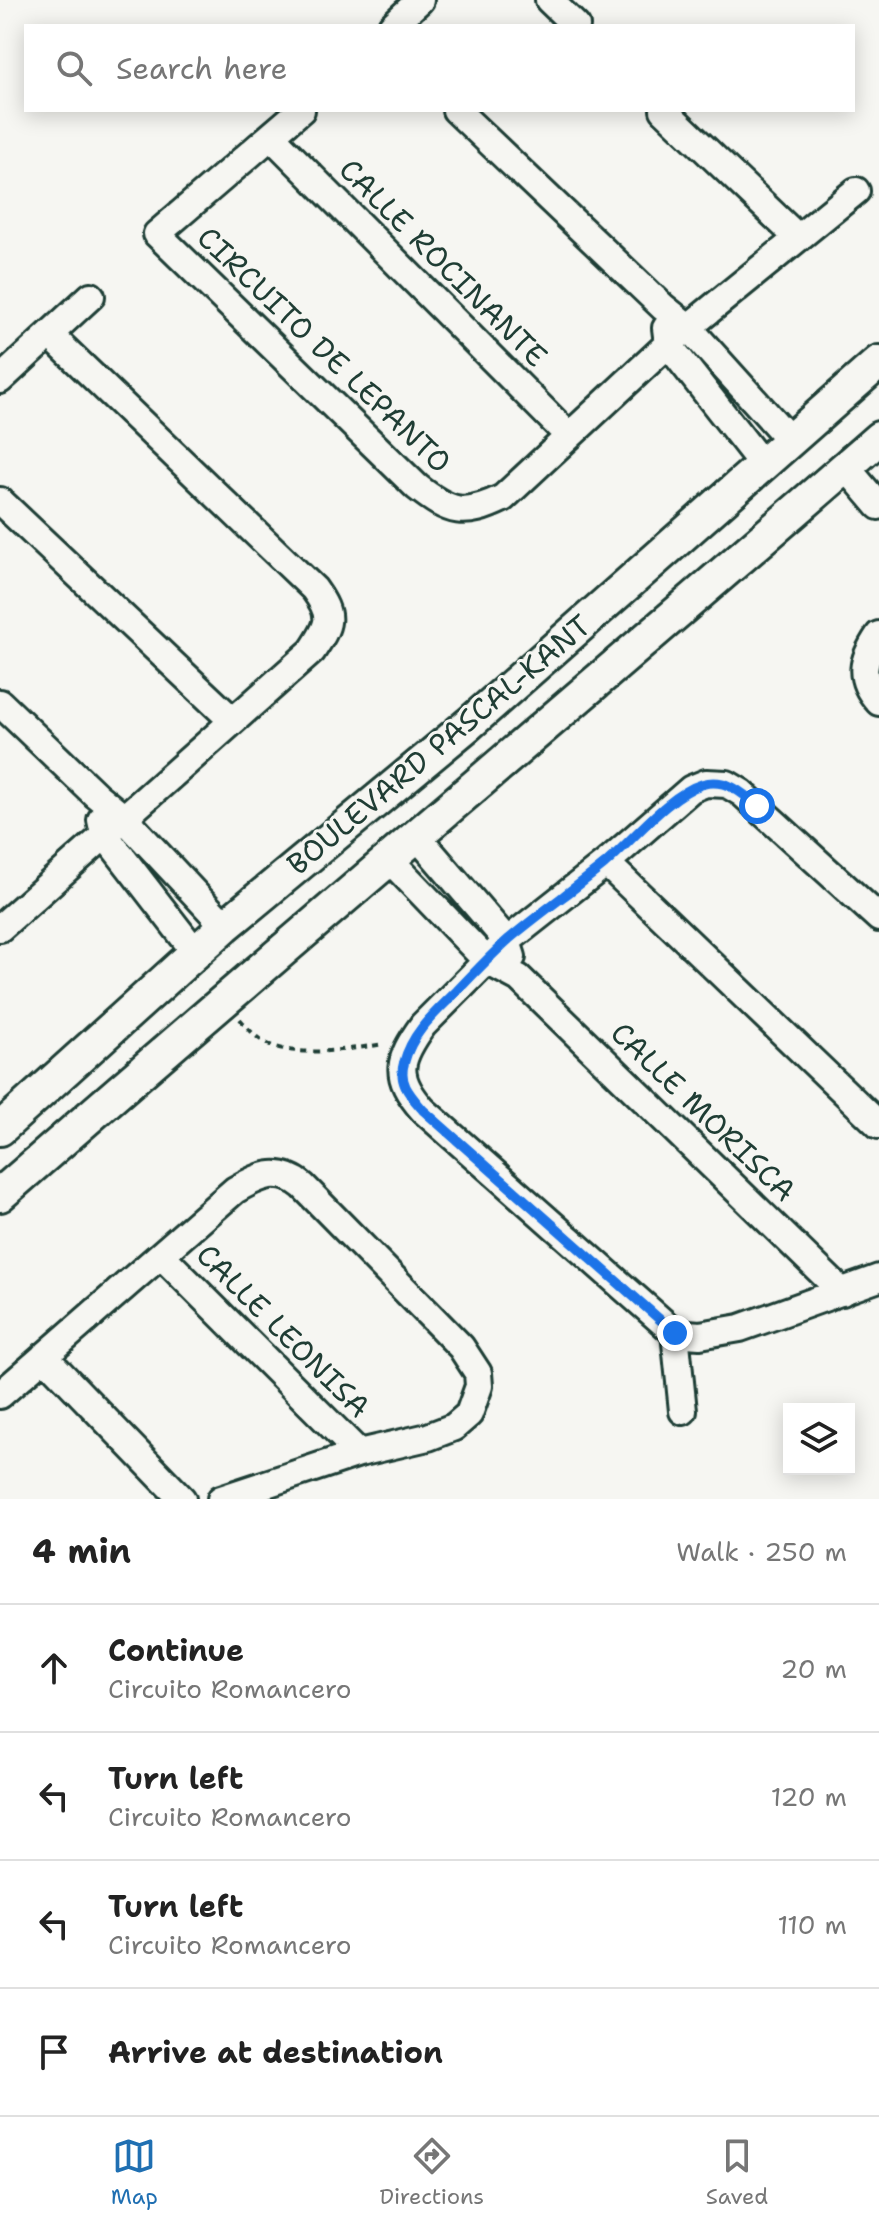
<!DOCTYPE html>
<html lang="en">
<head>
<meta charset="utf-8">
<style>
	body { margin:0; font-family:"Shantell Sans",sans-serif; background:#f2f2f2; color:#222 }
	.controls { position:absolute; right:24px; bottom:24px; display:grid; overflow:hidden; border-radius:0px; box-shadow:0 4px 20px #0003 }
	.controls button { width:72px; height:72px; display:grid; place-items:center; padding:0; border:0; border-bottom:2px solid #e0e0e0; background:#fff; color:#222; font:40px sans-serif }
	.stop { position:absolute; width:24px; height:24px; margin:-18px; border:6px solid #1a73e8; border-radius:50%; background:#fff }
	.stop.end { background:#1a73e8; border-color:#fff; box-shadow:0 2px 8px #0008 }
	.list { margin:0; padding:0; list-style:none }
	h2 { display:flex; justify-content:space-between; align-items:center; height:104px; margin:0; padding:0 32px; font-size:34px }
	h2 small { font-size:26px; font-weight:400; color:#767676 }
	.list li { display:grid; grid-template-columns:52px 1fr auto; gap:24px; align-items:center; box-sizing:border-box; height:128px; padding:0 32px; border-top:2px solid #e0e0e0 }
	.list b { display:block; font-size:30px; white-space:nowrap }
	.list p { margin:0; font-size:26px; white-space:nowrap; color:#767676 }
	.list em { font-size:26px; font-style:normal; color:#767676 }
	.icon { flex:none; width:44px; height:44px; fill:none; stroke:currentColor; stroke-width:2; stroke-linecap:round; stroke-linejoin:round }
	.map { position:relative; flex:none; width:879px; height:1499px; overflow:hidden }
	.search { position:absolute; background:#fff; box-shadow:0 4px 20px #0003; left:24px; right:24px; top:24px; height:88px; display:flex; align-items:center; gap:20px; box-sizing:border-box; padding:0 28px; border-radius:0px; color:#767676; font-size:30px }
	.sheet { height:616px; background:#fff }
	nav { display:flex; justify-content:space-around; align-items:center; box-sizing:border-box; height:112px; border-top:2px solid #e0e0e0; background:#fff; font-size:22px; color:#767676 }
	nav a { display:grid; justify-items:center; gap:4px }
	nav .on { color:#1f6fb2 }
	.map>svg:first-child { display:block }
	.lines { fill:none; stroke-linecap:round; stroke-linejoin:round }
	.minor-casing { stroke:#1f3d34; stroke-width:32 }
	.tertiary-casing { stroke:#1f3d34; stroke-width:38 }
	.path { stroke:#1f3d34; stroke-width:4; stroke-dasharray:6 6; stroke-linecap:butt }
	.minor { stroke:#f6f6f2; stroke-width:26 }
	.tertiary { stroke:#f6f6f2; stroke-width:32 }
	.route { stroke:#1a73e8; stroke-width:10 }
	.labels { text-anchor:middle; stroke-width:6; stroke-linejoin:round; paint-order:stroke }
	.street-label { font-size:30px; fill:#1f3d34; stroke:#f6f6f2 }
</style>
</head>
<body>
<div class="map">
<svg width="879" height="1499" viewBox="0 0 879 1499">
	<rect width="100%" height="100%" fill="#f6f6f2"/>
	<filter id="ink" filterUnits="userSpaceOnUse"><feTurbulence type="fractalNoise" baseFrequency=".0125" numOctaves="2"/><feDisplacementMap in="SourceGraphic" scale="16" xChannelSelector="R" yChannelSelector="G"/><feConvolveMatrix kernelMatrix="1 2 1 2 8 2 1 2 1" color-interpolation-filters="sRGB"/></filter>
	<g filter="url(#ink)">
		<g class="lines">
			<g class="minor-casing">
				<path id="minor" d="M 549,0 L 576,26
					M 392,26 L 420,0
					M 301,110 L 157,234 L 417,487 C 450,513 464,517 503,498 L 668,344 L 856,191
					M 456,110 L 663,307 L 688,327 L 790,440
					M 664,110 L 797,237
					M 272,137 L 568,435
					M 666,328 L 668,344 L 762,464
					M 0,380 L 91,296
					M 846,467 L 879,506
					M 0,501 L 233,721
					M 879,635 C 862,660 857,678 879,702
					M 0,703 L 96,795 L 124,818 L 225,926
					M 101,820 L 104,834 L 196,953
					M 416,835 L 507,941 L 512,957
					M 389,859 L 487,961 L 519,978 L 842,1292
					M 606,863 L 879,1125
					M 879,918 L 742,793 L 727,784 L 706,783 L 691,789 L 606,863 L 507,941 L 423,1025 C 398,1060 393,1076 423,1110 L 675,1333 L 700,1335 L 740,1328 L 879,1278
					M 0,928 L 312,651 C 330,624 334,617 314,589 L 50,335
					M 161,1255 L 359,1453
					M 675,1333 L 683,1411
					M 44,1356 L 182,1499
					M 0,1395 L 235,1190 C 259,1176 279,1166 303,1186 L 461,1347 L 478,1373 L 479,1386 L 469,1414 L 454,1427 L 428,1437 L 359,1453 L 221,1499"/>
			</g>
			<g class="tertiary-casing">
				<path id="tertiary" d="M 0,1129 L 225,926 L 469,724 L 879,362
					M 0,1195 C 291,940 588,692 879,438"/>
			</g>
			<path class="path" d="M 240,1019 C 247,1027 254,1036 264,1042 C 294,1059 351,1049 384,1044"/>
			<use href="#minor" class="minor"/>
			<use href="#tertiary" class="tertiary"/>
		</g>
	</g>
	<g class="lines" filter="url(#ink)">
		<path class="route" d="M 675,1333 L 423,1110 C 410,1095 398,1083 404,1063 C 412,1032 436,1012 457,991 C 474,973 491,955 509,939 C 540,913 573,890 605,864 C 632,841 669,794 703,784 C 725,778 742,792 757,806"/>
	</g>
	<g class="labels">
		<g class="street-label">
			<text transform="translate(443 263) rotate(45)" y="10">CALLE ROCINANTE</text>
			<text transform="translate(324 350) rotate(44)" y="10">CIRCUITO DE LEPANTO</text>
			<text transform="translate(439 745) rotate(-40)" y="10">BOULEVARD PASCAL-KANT</text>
			<text transform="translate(703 1112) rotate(44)" y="10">CALLE MORISCA</text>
			<text transform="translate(283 1331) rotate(45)" y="10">CALLE LEONISA</text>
		</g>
	</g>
</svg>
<div class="controls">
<button><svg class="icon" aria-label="layers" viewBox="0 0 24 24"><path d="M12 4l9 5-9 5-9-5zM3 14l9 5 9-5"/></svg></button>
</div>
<div class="stop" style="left:757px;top:806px"></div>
<div class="stop end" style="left:675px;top:1333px"></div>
<div class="search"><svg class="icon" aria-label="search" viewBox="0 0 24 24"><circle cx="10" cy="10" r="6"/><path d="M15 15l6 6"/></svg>Search here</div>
</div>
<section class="sheet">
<h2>4 min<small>Walk · 250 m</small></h2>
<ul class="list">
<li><svg class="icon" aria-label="ahead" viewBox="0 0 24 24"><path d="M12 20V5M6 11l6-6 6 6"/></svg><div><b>Continue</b><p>Circuito Romancero</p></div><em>20 m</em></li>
<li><svg class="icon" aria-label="left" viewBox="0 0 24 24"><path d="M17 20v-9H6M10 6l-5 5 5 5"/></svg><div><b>Turn left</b><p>Circuito Romancero</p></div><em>120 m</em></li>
<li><svg class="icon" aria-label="left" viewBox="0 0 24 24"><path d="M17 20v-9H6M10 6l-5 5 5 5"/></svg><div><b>Turn left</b><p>Circuito Romancero</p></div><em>110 m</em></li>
<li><svg class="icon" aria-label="arrive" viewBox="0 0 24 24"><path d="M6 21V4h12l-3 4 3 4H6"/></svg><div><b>Arrive at destination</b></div></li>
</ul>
</section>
<nav>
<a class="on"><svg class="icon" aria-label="map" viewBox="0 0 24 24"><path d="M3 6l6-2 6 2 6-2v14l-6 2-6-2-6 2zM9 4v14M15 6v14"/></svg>Map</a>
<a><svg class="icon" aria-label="directions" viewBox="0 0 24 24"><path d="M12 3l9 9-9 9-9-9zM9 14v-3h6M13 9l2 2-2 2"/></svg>Directions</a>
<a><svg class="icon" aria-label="saved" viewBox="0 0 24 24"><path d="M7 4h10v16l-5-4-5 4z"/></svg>Saved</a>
</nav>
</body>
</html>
